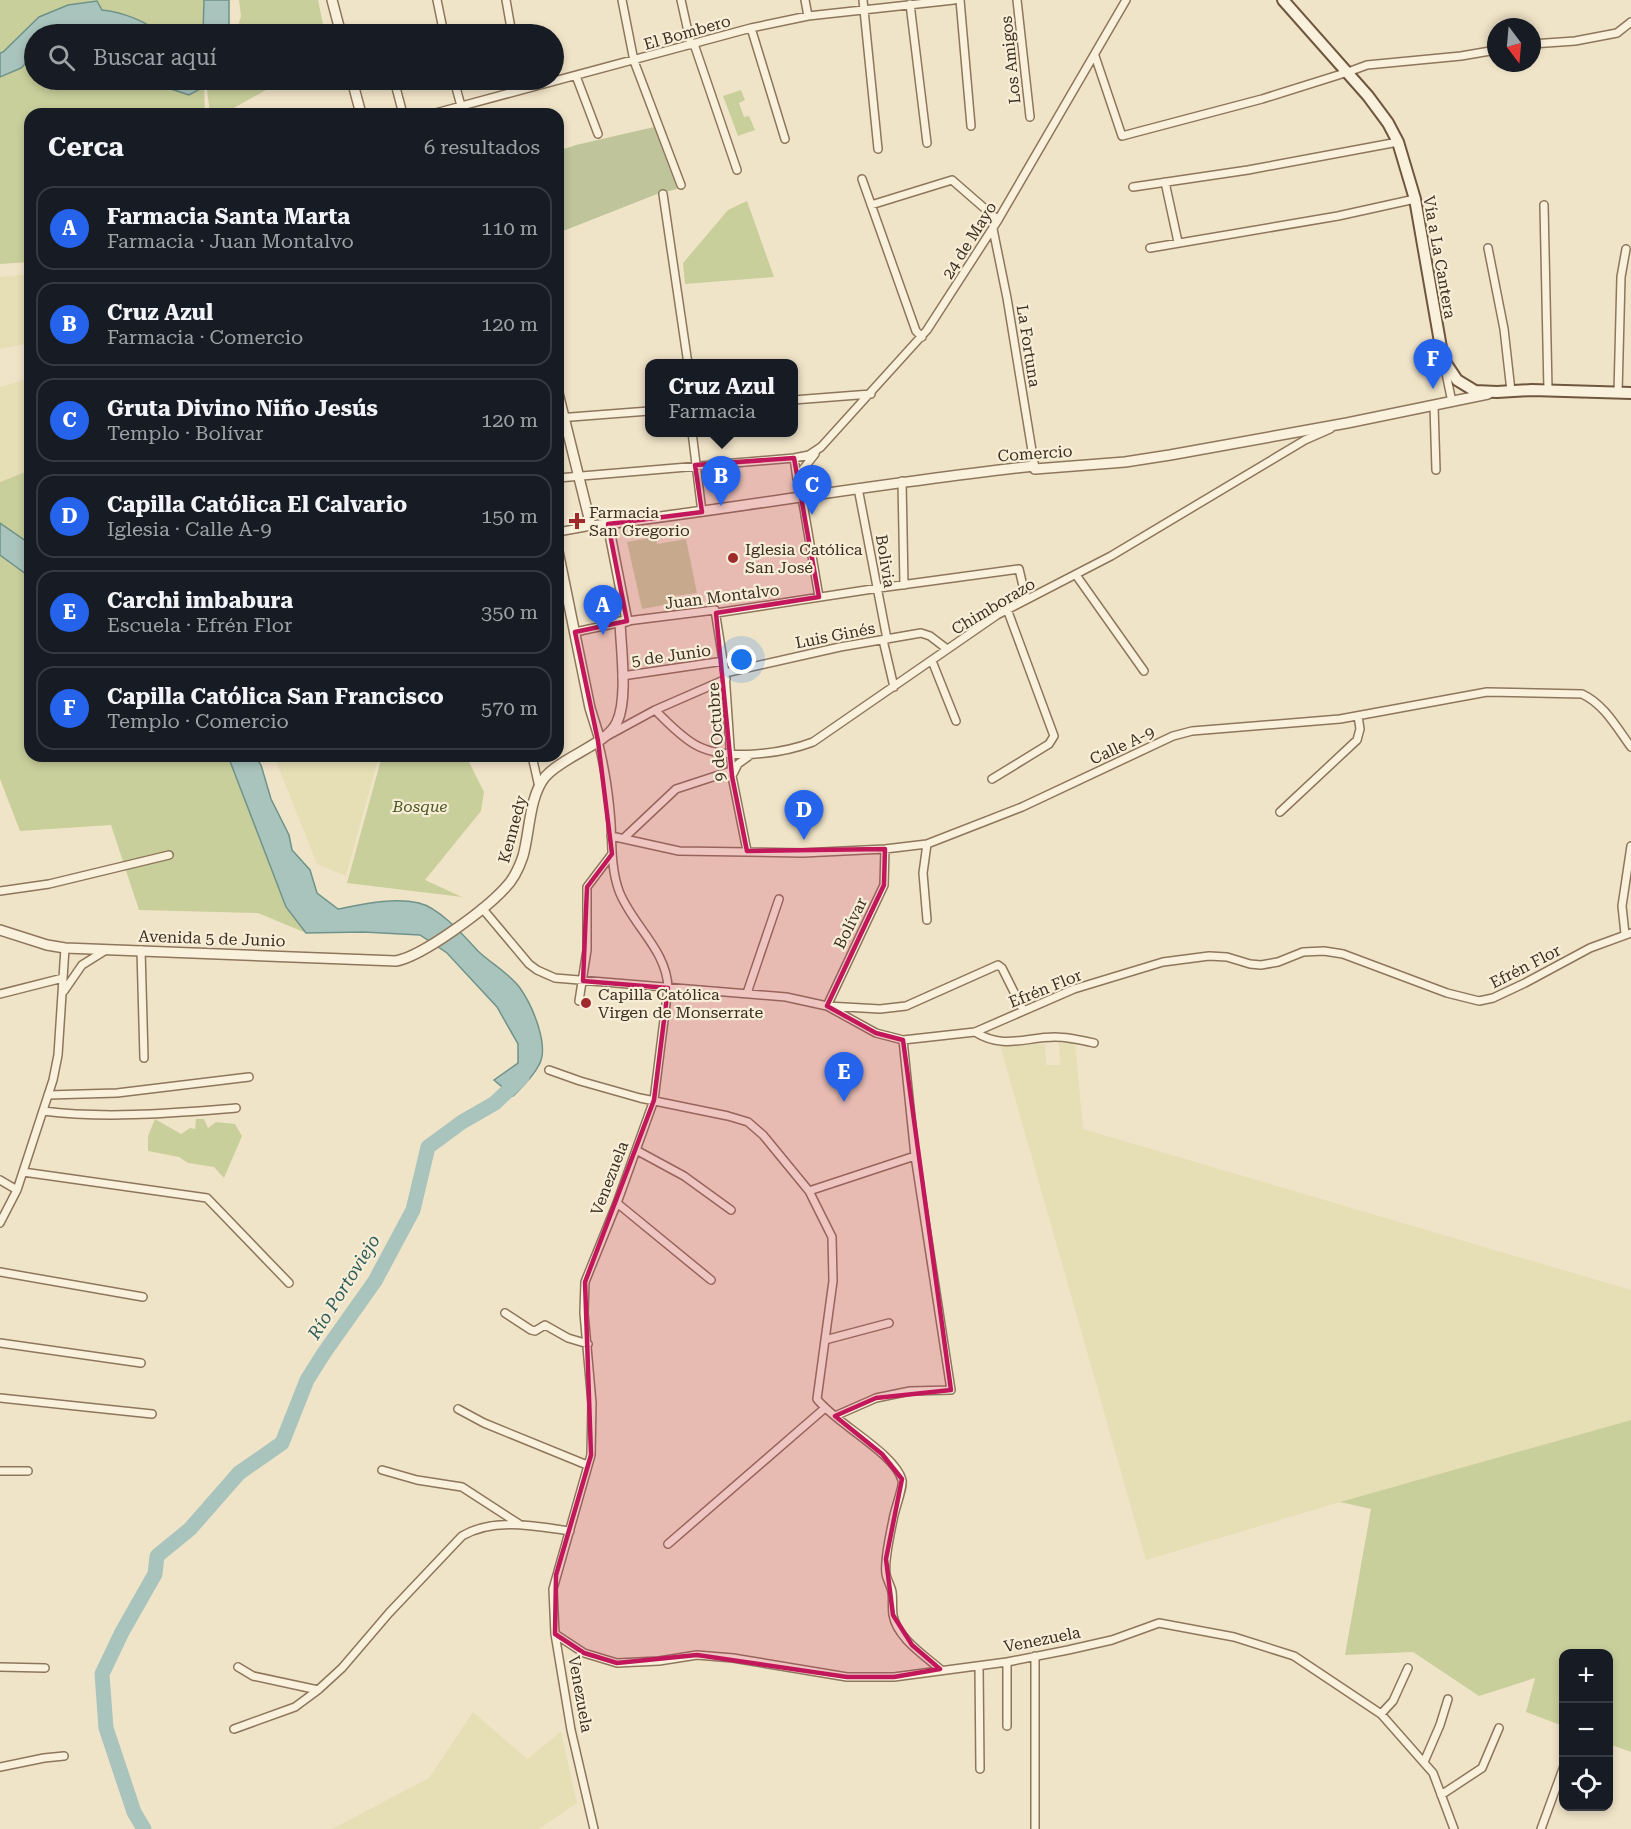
<!DOCTYPE html>
<html lang="es">
<head>
<meta charset="utf-8">
<style>
	body { margin:0; font-family:"Roboto Serif",serif; background:#20242c; color:#f1f3f6 }
	.controls { position:absolute; right:18px; bottom:18px; display:grid; overflow:hidden; border-radius:12px; box-shadow:0 3px 9px #0003 }
	.controls button { width:54px; height:54px; display:grid; place-items:center; padding:0; border:0; border-bottom:2px solid #363941; background:#171b24; color:#f1f3f6; font:30px sans-serif }
	.compass { position:absolute; left:1487px; top:18px; width:54px; height:54px; border-radius:50%; background:#171b24; box-shadow:0 3px 9px #0003; rotate:164deg }
	.you { position:absolute; left:742px; top:660px; width:21px; height:21px; margin:-15px; border:4px solid #fff; border-radius:50%; background:#1a73e8; box-shadow:0 0 0 9px #1a73e833 }
	.badge { display:grid; place-items:center; width:39px; height:39px; border-radius:50%; background:#2563eb; color:#fff; font-size:20px; font-weight:700 }
	.pin { position:absolute; translate:-50% -50px; filter:drop-shadow(0 2px 3px #0008) }
	.pin::after { content:''; position:absolute; top:32px; width:21px; height:18px; background:inherit; clip-path:polygon(0 0,100% 0,50% 100%) }
	.popup { position:absolute; left:645px; top:359px; width:153px; height:78px; box-sizing:border-box; display:grid; place-content:center; border-radius:12px; background:#171b24; filter:drop-shadow(0 2px 4px #0005); font-size:20px; white-space:nowrap; color:#9ea1a6 }
	.popup b { font-size:22px; color:#f1f3f6 }
	.popup::after { content:''; position:absolute; left:50%; top:100%; margin-left:-12px; border:12px solid transparent; border-top-color:#171b24 }
	.list { margin:0; padding:0; list-style:none }
	h2 { display:flex; justify-content:space-between; align-items:center; height:78px; margin:0; padding:0 24px; font-size:26px }
	h2 small { font-size:20px; font-weight:400; color:#9ea1a6 }
	.list li { display:grid; grid-template-columns:39px 1fr auto; gap:18px; align-items:center; box-sizing:border-box; height:84px; margin:0 12px 12px; padding:0 12px; border:2px solid #363941; border-radius:18px }
	.list b { display:block; font-size:22px; white-space:nowrap }
	.list p { margin:0; font-size:20px; white-space:nowrap; color:#9ea1a6 }
	.list em { font-size:20px; font-style:normal; color:#9ea1a6 }
	.icon { flex:none; width:33px; height:33px; fill:none; stroke:currentColor; stroke-width:2; stroke-linecap:round; stroke-linejoin:round }
	.map { position:relative; flex:none; width:1631px; height:1829px; overflow:hidden }
	.search { position:absolute; background:#171b24; box-shadow:0 3px 9px #0003; left:24px; top:24px; width:540px; height:66px; display:flex; align-items:center; gap:15px; box-sizing:border-box; padding:0 21px; border-radius:33px; color:#9ea1a6; font-size:22px }
	.panel { position:absolute; background:#171b24; box-shadow:0 3px 9px #0003; left:24px; top:108px; width:540px; height:654px; border-radius:18px }
	.map>svg:first-child { display:block }
	.farmland { fill:#e6deb5 }
	.green { fill:#c9cf9b }
	.cemetery { fill:#bfc49a }
	.water { fill:#a9c4bc; stroke:#6f938a; stroke-width:1.5 }
	.lines { fill:none; stroke-linecap:round; stroke-linejoin:round }
	.river { stroke:#a9c4bc; stroke-width:15 }
	.minor-casing { stroke:#8d765c; stroke-width:10 }
	.tertiary-casing { stroke:#8d765c; stroke-width:12 }
	.secondary-casing { stroke:#6f573f; stroke-width:14 }
	.minor { stroke:#faf1dc; stroke-width:7 }
	.tertiary { stroke:#faf1dc; stroke-width:9 }
	.secondary { stroke:#faf1dc; stroke-width:10 }
	.marked { fill:#c2185b; fill-opacity:0.2; stroke:#c2185b; stroke-width:4.5; stroke-linejoin:round }
	.poi-dot { fill:#9e2a2b; stroke:#f7eed8; stroke-width:2 }
	.labels { text-anchor:middle; stroke-width:4.5; stroke-linejoin:round; paint-order:stroke }
	.street-label { font-size:16px; fill:#3d2e20; stroke:#f7eed8 }
	.poi-label { font-size:16px; fill:#3d2e20; stroke:#f7eed8; text-anchor:start }
	.park-label { font-size:16px; font-style:italic; fill:#4d5a26; stroke:#f7eed8 }
	.water-label { font-size:18px; font-style:italic; fill:#2f5d5a; stroke:#f7eed8 }
</style>
</head>
<body>
<div class="map">
<svg width="1631" height="1829" viewBox="0 0 1631 1829">
	<rect width="100%" height="100%" fill="#f0e4c8"/>
	<path class="farmland" d="M 30,274 L 30,343 L 0,349 L 0,277 Z
		M 30,378 L 30,470 L 0,482 L 0,387 Z
		M 274,756 L 379,756 L 346,876 L 317,864 Z
		M 1075,1041 L 1083,1129 L 1631,1290 L 1631,1420 L 1340,1502 L 1146,1560 L 1000,1045 L 1045,1044 L 1046,1065 L 1060,1065 L 1059,1043 Z
		M 473,1712 L 527,1759 L 561,1732 L 577,1803 L 539,1829 L 332,1829 L 429,1778 Z"/>
	<path class="green" d="M 0,0 L 204,0 L 203,34 L 161,34 L 114,11 L 102,10 L 97,1 L 68,5 L 0,53 Z
		M 239,0 L 318,0 L 325,34 L 236,34 L 241,16 Z
		M 34,55 L 34,80 L 155,80 L 171,89 L 189,95 L 204,87 L 205,114 L 30,114 L 30,262 L 0,264 L 0,77 L 21,68 Z
		M 216,80 L 284,80 L 223,114 L 210,114 L 207,90 Z
		M 741,90 L 745,100 L 739,103 L 744,117 L 749,116 L 755,130 L 738,136 L 723,96 Z
		M 747,201 L 774,277 L 685,284 L 683,263 L 728,210 Z
		M 30,470 L 30,544 L 0,523 L 0,482 Z
		M 655,537 L 657,544 L 686,539 L 697,593 L 669,597 L 670,604 L 642,609 L 627,542 Z
		M 0,555 L 30,577 L 30,756 L 228,756 L 286,907 L 306,933 L 258,913 L 139,910 L 111,825 L 20,831 L 0,779 Z
		M 382,756 L 466,756 L 484,792 L 481,811 L 425,880 L 462,897 L 347,883 Z
		M 155,1119 L 181,1134 L 190,1128 L 195,1129 L 196,1119 L 204,1119 L 208,1128 L 216,1122 L 235,1124 L 242,1136 L 224,1178 L 214,1167 L 188,1163 L 179,1157 L 148,1151 L 148,1136 Z
		M 1631,1420 L 1631,1752 L 1609,1744 L 1608,1654 L 1564,1654 L 1563,1726 L 1526,1712 L 1535,1678 L 1479,1696 L 1413,1652 L 1345,1655 L 1371,1509 L 1340,1502 Z"/>
	<path class="cemetery" d="M 654,127 L 677,189 L 657,194 L 558,233 L 558,151 L 576,145 Z"/>
	<path class="water" d="M 204,0 L 229,0 L 229,34 L 203,34 Z
		M 97,1 L 102,10 C 122,12 146,21 161,34 L 34,34 L 34,55 L 21,68 L 0,77 L 0,53 L 3,52 L 39,17 L 68,5 Z
		M 155,80 L 212,80 L 204,87 L 189,95 L 171,89 Z
		M 0,523 L 30,544 L 30,577 L 0,555 Z
		M 228,756 L 255,756 L 261,765 L 271,799 L 289,835 L 292,850 L 310,870 L 317,893 L 338,909 C 364,904 393,897 419,903 C 440,908 465,937 479,952 C 492,964 510,974 520,988 C 532,1005 550,1046 539,1065 C 533,1077 522,1087 513,1096 L 494,1080 L 518,1063 L 518,1044 L 497,1007 L 447,953 L 420,935 L 363,932 L 306,933 L 286,907 Z"/>
	<g class="lines">
		<path class="river" d="M 144,1829 L 134,1812 L 106,1728 L 102,1674 L 122,1632 L 155,1574 L 157,1556 L 190,1529 L 239,1473 L 282,1443 L 307,1380 L 324,1353 L 375,1281 L 413,1210 L 428,1147 L 462,1122 L 495,1103 L 522,1077"/>
		<g class="minor-casing">
			<path id="minor" d="M 437,0 L 444,34
				M 506,0 L 512,34
				M 622,0 L 634,61 L 681,185
				M 681,0 L 691,45 L 694,44 L 737,170
				M 805,0 L 808,16
				M 863,0 L 878,149
				M 960,0 L 971,126
				M 1017,0 L 1030,117
				M 910,4 L 927,143
				M 751,28 L 785,139
				M 1532,44 L 1575,41 L 1617,33 L 1631,22
				M 1095,56 L 1122,136 L 1262,99 L 1348,72 L 1367,65 L 1461,56 L 1496,50
				M 576,76 L 598,134
				M 394,80 L 403,114
				M 454,80 L 461,106
				M 432,114 L 751,28 L 808,16 L 954,0
				M 862,179 L 916,331 L 922,337
				M 1165,182 L 1178,242
				M 1133,187 L 1248,170 L 1398,142
				M 663,194 L 688,364
				M 871,205 L 952,180 L 998,220
				M 1544,205 L 1548,390
				M 993,229 L 1007,298 L 1035,469
				M 1150,248 L 1338,216 L 1415,199
				M 1488,248 L 1504,329 L 1511,391
				M 1444,364 L 1452,402
				M 1618,393 L 1621,277 L 1626,249
				M 793,400 L 871,394
				M 1434,406 L 1436,470
				M 558,418 L 649,411
				M 692,432 L 702,512
				M 794,458 L 797,479
				M 558,478 L 794,458 L 809,455 L 821,447 L 927,330 L 998,220 L 1126,0
				M 902,481 L 904,585
				M 858,488 L 887,639
				M 800,497 L 800,473 L 815,454
				M 802,497 L 819,597
				M 558,532 L 591,526
				M 1076,575 L 1144,671
				M 715,610 L 725,673 L 732,776 L 747,851
				M 575,632 L 627,621 L 715,610 L 716,613 L 879,588 L 1019,569 L 1026,599
				M 883,640 L 894,687
				M 932,661 L 956,721
				M 725,673 L 840,647 L 921,633 L 930,636 L 947,649
				M 622,676 L 724,661
				M 655,710 C 667,722 679,735 694,744 C 724,762 781,754 813,742 L 997,615 L 1111,556 L 1305,440 L 1330,429
				M 609,735 L 655,710 L 726,679
				M 532,756 L 539,787
				M 733,774 L 738,764 L 749,756
				M 992,779 L 1049,744 L 1054,736 L 1007,609
				M 1280,812 L 1357,740 L 1360,729 L 1358,716
				M 611,836 L 679,851 L 803,853 L 885,849 L 927,844 L 1022,807 L 1173,736 L 1192,731 L 1340,719 L 1487,692 L 1582,694 C 1604,704 1617,728 1631,747
				M 624,838 L 676,789 L 731,771
				M 885,849 L 884,885 L 827,1006 L 880,1009 L 906,1006 L 998,965 L 1002,968 L 1023,1010
				M 0,891 L 49,884 L 169,855
				M 482,908 L 529,964 L 537,970 L 555,978 L 786,997 L 827,1006 L 876,1033 L 903,1040 L 975,1032 L 1074,989 L 1163,962 L 1209,956 L 1227,957 L 1250,964 L 1261,965 L 1278,962 L 1303,952 L 1324,951 L 1343,954 L 1447,993 L 1479,1001 L 1493,998 L 1525,983 L 1590,948 L 1631,933
				M 927,920 L 923,873 L 927,844
				M 1625,934 L 1622,906 L 1631,846
				M 141,950 L 144,1058
				M 64,991 L 82,965 L 106,950
				M 747,993 L 779,899
				M 0,994 L 63,978
				M 579,1001 L 587,950 L 587,887 L 612,854
				M 975,1032 C 1004,1050 1025,1037 1055,1037 C 1068,1037 1081,1040 1094,1043
				M 549,1070 L 580,1081 L 640,1098 L 728,1116 L 748,1122 L 763,1135 L 809,1191 L 832,1237 L 833,1281 L 817,1399 C 835,1423 895,1453 902,1480 C 904,1486 894,1511 893,1520 C 890,1534 884,1562 886,1574 C 887,1580 891,1586 892,1592 C 893,1599 892,1607 893,1615 C 897,1638 924,1655 940,1669
				M 48,1095 L 117,1093 L 249,1077
				M 43,1111 C 107,1119 172,1113 236,1108
				M 636,1150 L 684,1176 L 731,1210
				M 23,1172 L 207,1198 L 289,1283
				M 0,1180 L 17,1190
				M 809,1191 L 915,1156
				M 617,1203 L 711,1280
				M 0,1223 L 17,1190 L 53,1080 L 58,1055 L 65,948
				M 0,1272 L 143,1297
				M 505,1313 L 531,1330 L 535,1331 L 545,1325 L 568,1338 L 588,1344
				M 825,1340 L 889,1323
				M 0,1343 L 141,1363
				M 0,1398 L 152,1414
				M 458,1409 L 484,1423 L 587,1465
				M 835,1416 L 876,1398 L 910,1391 L 951,1390 L 915,1156 L 903,1040
				M 382,1470 L 417,1480 L 462,1487 L 519,1524
				M 0,1471 L 28,1471
				M 668,1544 L 825,1408
				M 555,1634 L 584,1653 L 617,1663 L 659,1661 L 697,1655 L 733,1658 L 847,1677 L 894,1677 L 1007,1662 L 1068,1650 L 1112,1640 L 1159,1623 L 1234,1637 L 1294,1656 L 1381,1714 L 1433,1773 L 1454,1829
				M 1035,1656 L 1035,1829
				M 1007,1662 L 1007,1726
				M 979,1666 L 980,1769
				M 0,1667 L 45,1668
				M 238,1667 L 253,1676 L 318,1690
				M 1381,1714 L 1393,1701 L 1408,1668
				M 234,1729 L 295,1707 L 318,1690 L 342,1668 L 389,1613 L 462,1536 C 494,1517 535,1526 570,1531
				M 1424,1762 L 1440,1725 L 1448,1699
				M 0,1767 L 44,1758 L 64,1756
				M 1441,1795 L 1482,1768 L 1499,1728
				M 594,1829 L 571,1730 L 555,1634 L 553,1589 L 591,1455 L 592,1403 L 584,1313 L 585,1282 L 617,1203 L 654,1100 L 668,988 C 667,950 632,925 619,891 C 611,869 612,845 611,823 C 609,795 605,768 598,741
				M 1541,1829 L 1564,1766"/>
		</g>
		<g class="tertiary-casing">
			<path id="tertiary" d="M 332,0 L 341,34
				M 352,80 L 361,114
				M 558,393 L 591,526 C 739,508 886,482 1034,466 L 1035,469 L 1125,462 L 1170,455 L 1347,423 L 1488,394
				M 558,551 L 590,708 L 600,740
				M 0,930 L 47,945 L 65,948 L 396,961 C 423,956 486,909 505,888 C 514,879 519,868 523,856 C 530,831 529,797 545,777 C 563,756 608,744 617,722 C 628,699 621,649 620,622 L 627,621 L 608,524"/>
		</g>
		<g class="secondary-casing">
			<path id="secondary" d="M 1283,0 L 1368,96 L 1388,123 L 1398,142 L 1415,199 L 1443,359 L 1457,380 L 1475,391 L 1497,392 L 1532,390 L 1631,393"/>
		</g>
		<use href="#minor" class="minor"/>
		<use href="#tertiary" class="tertiary"/>
		<use href="#secondary" class="secondary"/>
	</g>
	<path class="marked" d="M 794,458 L 819,597 L 716,613 L 732,776 L 747,851 L 885,849 L 884,885 L 827,1006 L 876,1033 L 903,1040 L 951,1390 L 876,1398 L 835,1416 L 882,1454 L 902,1479 L 886,1559 L 893,1615 L 912,1645 L 940,1669 L 894,1677 L 847,1677 L 697,1655 L 617,1663 L 584,1653 L 555,1634 L 556,1575 L 591,1455 L 585,1282 L 654,1100 L 668,988 L 583,981 L 587,887 L 612,854 L 598,741 L 575,632 L 627,621 L 608,524 L 702,512 L 695,465 Z"/>
	<g class="poi-dot">
		<path d="M574 512h6v6h6v6h-6v6h-6v-6h-6v-6h6z"/>
		<circle cx="733" cy="558" r="6"/>
		<circle cx="586" cy="1003" r="6"/>
	</g>
	<g class="labels">
		<g class="street-label">
			<text transform="translate(687 32) rotate(-16)" y="6">El Bombero</text>
			<text transform="translate(1010 60) rotate(-96)" y="6">Los Amigos</text>
			<text transform="translate(969 240) rotate(-58)" y="6">24 de Mayo</text>
			<text transform="translate(1440 257) rotate(80)" y="6">Vía a La Cantera</text>
			<text transform="translate(1029 346) rotate(81)" y="6">La Fortuna</text>
			<text transform="translate(1035 453) rotate(-4)" y="6">Comercio</text>
			<text transform="translate(886 561) rotate(81)" y="6">Bolivia</text>
			<text transform="translate(722 596) rotate(-7)" y="6">Juan Montalvo</text>
			<text transform="translate(993 606) rotate(-31)" y="6">Chimborazo</text>
			<text transform="translate(835 635) rotate(-11)" y="6">Luis Ginés</text>
			<text transform="translate(671 655) rotate(-8)" y="6">5 de Junio</text>
			<text transform="translate(716 732) rotate(-94)" y="6">9 de Octubre</text>
			<text transform="translate(1122 745) rotate(-25)" y="6">Calle A-9</text>
			<text transform="translate(512 829) rotate(-75)" y="6">Kennedy</text>
			<text transform="translate(850 923) rotate(-64)" y="6">Bolívar</text>
			<text transform="translate(212 938) rotate(2)" y="6">Avenida 5 de Junio</text>
			<text transform="translate(1525 966) rotate(-27)" y="6">Efrén Flor</text>
			<text transform="translate(1045 988) rotate(-22)" y="6">Efrén Flor</text>
			<text transform="translate(609 1178) rotate(-69)" y="6">Venezuela</text>
			<text transform="translate(1042 1639) rotate(-11)" y="6">Venezuela</text>
			<text transform="translate(581 1694) rotate(80)" y="6">Venezuela</text>
		</g>
		<g class="poi-label">
			<text x="589" y="518">Farmacia<tspan x="589" dy="18">San Gregorio</tspan></text>
			<text x="745" y="555">Iglesia Católica<tspan x="745" dy="18">San José</tspan></text>
			<text x="598" y="1000">Capilla Católica<tspan x="598" dy="18">Virgen de Monserrate</tspan></text>
		</g>
		<g class="park-label">
			<text x="420" y="812">Bosque</text>
		</g>
		<g class="water-label">
			<text transform="translate(344 1287) rotate(-58)" y="6">Río Portoviejo</text>
		</g>
	</g>
</svg>
<div class="controls">
<button>+</button>
<button>−</button>
<button><svg class="icon" aria-label="locate" viewBox="0 0 24 24"><circle cx="12" cy="12" r="6"/><path d="M12 2v4M12 18v4M2 12h4M18 12h4"/></svg></button>
</div>
<svg class="compass" viewBox="-18 -18 36 36"><path d="M0-13l5 13h-10z" fill="#e53935"/><path d="M0 13l5-13h-10z" fill="#9ea1a6"/></svg>
<div class="you"></div>
<div class="pin badge" style="left:603px;top:635px">A</div>
<div class="pin badge" style="left:721px;top:506px">B</div>
<div class="popup"><b>Cruz Azul</b>Farmacia</div>
<div class="pin badge" style="left:812px;top:515px">C</div>
<div class="pin badge" style="left:804px;top:840px">D</div>
<div class="pin badge" style="left:844px;top:1102px">E</div>
<div class="pin badge" style="left:1433px;top:389px">F</div>
<div class="search"><svg class="icon" aria-label="search" viewBox="0 0 24 24"><circle cx="10" cy="10" r="6"/><path d="M15 15l6 6"/></svg>Buscar aquí</div>
<section class="panel">
<h2>Cerca<small>6 resultados</small></h2>
<ul class="list">
<li><span class="badge">A</span><div><b>Farmacia Santa Marta</b><p>Farmacia · Juan Montalvo</p></div><em>110 m</em></li>
<li><span class="badge">B</span><div><b>Cruz Azul</b><p>Farmacia · Comercio</p></div><em>120 m</em></li>
<li><span class="badge">C</span><div><b>Gruta Divino Niño Jesús</b><p>Templo · Bolívar</p></div><em>120 m</em></li>
<li><span class="badge">D</span><div><b>Capilla Católica El Calvario</b><p>Iglesia · Calle A-9</p></div><em>150 m</em></li>
<li><span class="badge">E</span><div><b>Carchi imbabura</b><p>Escuela · Efrén Flor</p></div><em>350 m</em></li>
<li><span class="badge">F</span><div><b>Capilla Católica San Francisco</b><p>Templo · Comercio</p></div><em>570 m</em></li>
</ul>
</section>
</div>
</body>
</html>
